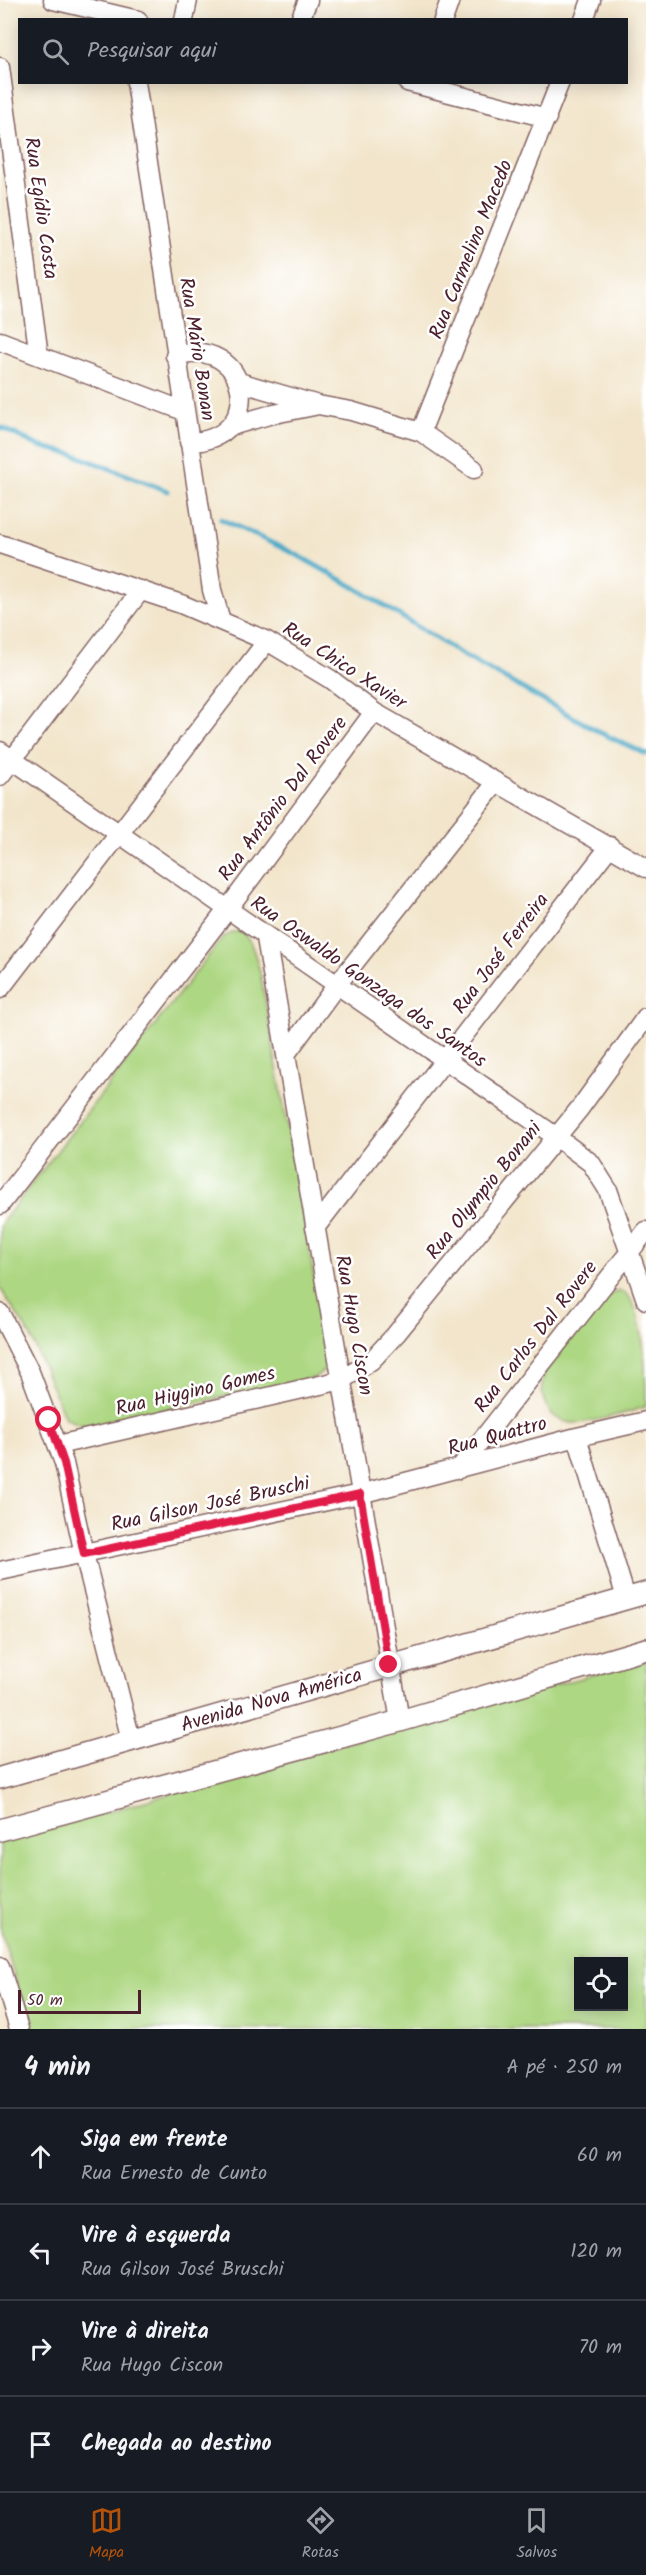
<!DOCTYPE html>
<html lang="pt">
<head>
<meta charset="utf-8">
<style>
	body { margin:0; font-family:Kalam,sans-serif; background:#242831; color:#f1f3f6 }
	.controls { position:absolute; right:18px; bottom:18px; display:grid; overflow:hidden; border-radius:0px; box-shadow:0 3px 15px #0003 }
	.controls button { width:54px; height:54px; display:grid; place-items:center; padding:0; border:0; border-bottom:2px solid #363941; background:#171b24; color:#f1f3f6; font:30px sans-serif }
	.scale { position:absolute; left:18px; bottom:15px; width:123px; box-sizing:border-box; padding-left:6px; border:3px solid #4a1f2b; border-top:0; font-size:16px; line-height:21px; white-space:nowrap; color:#4a1f2b; -webkit-text-stroke:4px #fff; paint-order:stroke }
	.stop { position:absolute; width:18px; height:18px; margin:-14px; border:4px solid #e11d48; border-radius:50%; background:#fff }
	.stop.end { background:#e11d48; border-color:#fff; box-shadow:0 2px 6px #0008 }
	.list { margin:0; padding:0; list-style:none }
	h2 { display:flex; justify-content:space-between; align-items:center; height:78px; margin:0; padding:0 24px; font-size:26px }
	h2 small { font-size:20px; font-weight:400; color:#9ea1a6 }
	.list li { display:grid; grid-template-columns:39px 1fr auto; gap:18px; align-items:center; box-sizing:border-box; height:96px; padding:0 24px; border-top:2px solid #363941 }
	.list b { display:block; font-size:22px; white-space:nowrap }
	.list p { margin:0; font-size:20px; white-space:nowrap; color:#9ea1a6 }
	.list em { font-size:20px; font-style:normal; color:#9ea1a6 }
	.icon { flex:none; width:33px; height:33px; fill:none; stroke:currentColor; stroke-width:2; stroke-linecap:round; stroke-linejoin:round }
	.map { position:relative; flex:none; width:646px; height:2029px; overflow:hidden }
	.search { position:absolute; background:#171b24; box-shadow:0 3px 15px #0003; left:18px; right:18px; top:18px; height:66px; display:flex; align-items:center; gap:15px; box-sizing:border-box; padding:0 21px; border-radius:0px; color:#9ea1a6; font-size:22px }
	.sheet { height:462px; background:#171b24 }
	nav { display:flex; justify-content:space-around; align-items:center; box-sizing:border-box; height:84px; border-top:2px solid #363941; background:#171b24; font-size:16px; color:#9ea1a6 }
	nav a { display:grid; justify-items:center; gap:3px }
	nav .on { color:#b45309 }
	.map>svg:first-child { display:block }
	.green { fill:#add782; stroke:#7c7b56; stroke-width:1.5; fill-rule:evenodd }
	.lines { fill:none; stroke-linecap:round; stroke-linejoin:round }
	.stream { stroke:#46a8c6; stroke-width:5 }
	.minor-casing { stroke:#856463; stroke-width:21 }
	.tertiary-casing { stroke:#856463; stroke-width:24 }
	.minor { stroke:#fff; stroke-width:18 }
	.tertiary { stroke:#fff; stroke-width:21 }
	.route { stroke:#e11d48; stroke-width:8 }
	.labels { text-anchor:middle; stroke-width:5; stroke-linejoin:round; paint-order:stroke }
	.street-label { font-size:20px; fill:#4a1f2b; stroke:#fff }
</style>
</head>
<body>
<div class="map">
<svg width="646" height="2029" viewBox="0 0 646 2029">
	<rect width="100%" height="100%" fill="#fff"/>
	<filter id="ink" filterUnits="userSpaceOnUse"><feTurbulence type="fractalNoise" baseFrequency=".0167" numOctaves="2"/><feDisplacementMap in="SourceGraphic" scale="12" xChannelSelector="R" yChannelSelector="G"/><feConvolveMatrix kernelMatrix="1 2 1 2 8 2 1 2 1" color-interpolation-filters="sRGB"/></filter>
	<filter id="wash" filterUnits="userSpaceOnUse"><feTurbulence type="fractalNoise" baseFrequency=".008" numOctaves="4" result="noise"/><feDisplacementMap in="SourceGraphic" scale="24" xChannelSelector="R" yChannelSelector="G"/><feGaussianBlur stdDeviation="1.35" result="paint"/><feColorMatrix in="noise" values="0 0 0 0 0 0 0 0 0 0 0 0 0 0 0 0 0 1.4 0 .05"/><feComposite in="paint" operator="in"/></filter>
	<g filter="url(#wash)">
		<rect width="100%" height="100%" fill="#f2e5cb"/>
		<path class="green" d="M 239,930 C 253,939 255,956 260,972 L 328,1357 L 325,1369 L 314,1378 L 95,1424 L 81,1425 L 65,1418 L 30,1335 L 0,1288 L 0,1225 L 223,937 Z
			M 618,1291 C 646,1293 646,1379 646,1406 C 633,1412 585,1424 572,1423 C 542,1419 536,1388 548,1365 L 606,1297 Z
			M 646,1660 L 646,2029 L 30,2029 L 0,1928 L 0,1843 L 349,1742 ZM 578,1962 L 624,1962 L 624,2006 L 578,2006 Z"/>
		<g class="lines">
			<path class="stream" d="M 0,427 L 39,446 L 75,455 L 168,491
				M 221,519 L 297,555 L 356,588 L 461,654 L 601,733 L 646,754"/>
		</g>
	</g>
	<g filter="url(#ink)">
		<g class="lines">
			<g class="minor-casing">
				<path id="minor" d="M 53,0 L 138,20
					M 184,20 L 188,0
					M 300,20 L 308,0
					M 443,20 L 450,0
					M 584,20 L 591,0
					M 0,67 L 39,356
					M 136,82 L 212,590 L 221,621
					M 407,82 L 547,118
					M 0,341 L 184,411
					M 175,356 C 251,333 268,441 189,442
					M 239,382 L 318,405 L 351,411 L 421,432 L 474,469
					M 231,426 L 269,415 L 314,406
					M 421,432 L 560,82
					M 0,544 L 181,604 L 267,641 L 330,679 L 374,712 L 646,868
					M 0,751 L 555,1136 L 591,1163 L 608,1190 L 646,1300
					M 0,776 L 141,590
					M 266,938 L 400,1721
					M 0,989 L 267,641
					M 286,1054 L 336,986 L 496,783
					M 0,1205 L 227,910 L 374,712
					M 315,1228 L 610,846
					M 0,1313 L 30,1372 L 64,1463 L 84,1554 L 131,1740
					M 577,1437 L 626,1598
					M 58,1445 L 342,1380 L 372,1360 L 396,1334 L 580,1108 L 646,1017
					M 459,1469 L 646,1231
					M 0,1571 L 360,1494 L 577,1437 L 646,1421
					M 0,1966 L 19,2029"/>
			</g>
			<g class="tertiary-casing">
				<path id="tertiary" d="M 0,1778 L 646,1593
					M 0,1830 L 400,1721 L 646,1649"/>
			</g>
			<use href="#minor" class="minor"/>
			<use href="#tertiary" class="tertiary"/>
		</g>
	</g>
	<g class="lines" filter="url(#ink)">
		<path class="route" d="M 49,1420 L 64,1463 L 84,1554 L 360,1494 L 389,1665"/>
	</g>
	<g class="labels">
		<g class="street-label">
			<text transform="translate(42 208) rotate(82)" y="7">Rua Egídio Costa</text>
			<text transform="translate(470 249) rotate(-68)" y="7">Rua Carmelino Macedo</text>
			<text transform="translate(198 349) rotate(81)" y="7">Rua Mário Bonan</text>
			<text transform="translate(345 665) rotate(33)" y="7">Rua Chico Xavier</text>
			<text transform="translate(282 798) rotate(-53)" y="7">Rua Antônio Dal Rovere</text>
			<text transform="translate(500 953) rotate(-53)" y="7">Rua José Ferreira</text>
			<text transform="translate(369 981) rotate(35)" y="7">Rua Oswaldo Gonzaga dos Santos</text>
			<text transform="translate(483 1190) rotate(-51)" y="7">Rua Olympio Bonani</text>
			<text transform="translate(355 1325) rotate(80)" y="7">Rua Hugo Ciscon</text>
			<text transform="translate(535 1336) rotate(-52)" y="7">Rua Carlos Dal Rovere</text>
			<text transform="translate(195 1390) rotate(-13)" y="7">Rua Hiygino Gomes</text>
			<text transform="translate(497 1435) rotate(-15)" y="7">Rua Quattro</text>
			<text transform="translate(210 1503) rotate(-12)" y="7">Rua Gilson José Bruschi</text>
			<text transform="translate(271 1699) rotate(-16)" y="7">Avenida Nova América</text>
		</g>
	</g>
</svg>
<div class="controls">
<button><svg class="icon" aria-label="locate" viewBox="0 0 24 24"><circle cx="12" cy="12" r="6"/><path d="M12 2v4M12 18v4M2 12h4M18 12h4"/></svg></button>
</div>
<div class="scale">50 m</div>
<div class="stop" style="left:49px;top:1420px"></div>
<div class="stop end" style="left:389px;top:1665px"></div>
<div class="search"><svg class="icon" aria-label="search" viewBox="0 0 24 24"><circle cx="10" cy="10" r="6"/><path d="M15 15l6 6"/></svg>Pesquisar aqui</div>
</div>
<section class="sheet">
<h2>4 min<small>A pé · 250 m</small></h2>
<ul class="list">
<li><svg class="icon" aria-label="ahead" viewBox="0 0 24 24"><path d="M12 20V5M6 11l6-6 6 6"/></svg><div><b>Siga em frente</b><p>Rua Ernesto de Cunto</p></div><em>60 m</em></li>
<li><svg class="icon" aria-label="left" viewBox="0 0 24 24"><path d="M17 20v-9H6M10 6l-5 5 5 5"/></svg><div><b>Vire à esquerda</b><p>Rua Gilson José Bruschi</p></div><em>120 m</em></li>
<li><svg class="icon" aria-label="right" viewBox="0 0 24 24"><path d="M7 20v-9h11M14 6l5 5-5 5"/></svg><div><b>Vire à direita</b><p>Rua Hugo Ciscon</p></div><em>70 m</em></li>
<li><svg class="icon" aria-label="arrive" viewBox="0 0 24 24"><path d="M6 21V4h12l-3 4 3 4H6"/></svg><div><b>Chegada ao destino</b></div></li>
</ul>
</section>
<nav>
<a class="on"><svg class="icon" aria-label="map" viewBox="0 0 24 24"><path d="M3 6l6-2 6 2 6-2v14l-6 2-6-2-6 2zM9 4v14M15 6v14"/></svg>Mapa</a>
<a><svg class="icon" aria-label="directions" viewBox="0 0 24 24"><path d="M12 3l9 9-9 9-9-9zM9 14v-3h6M13 9l2 2-2 2"/></svg>Rotas</a>
<a><svg class="icon" aria-label="saved" viewBox="0 0 24 24"><path d="M7 4h10v16l-5-4-5 4z"/></svg>Salvos</a>
</nav>
</body>
</html>
